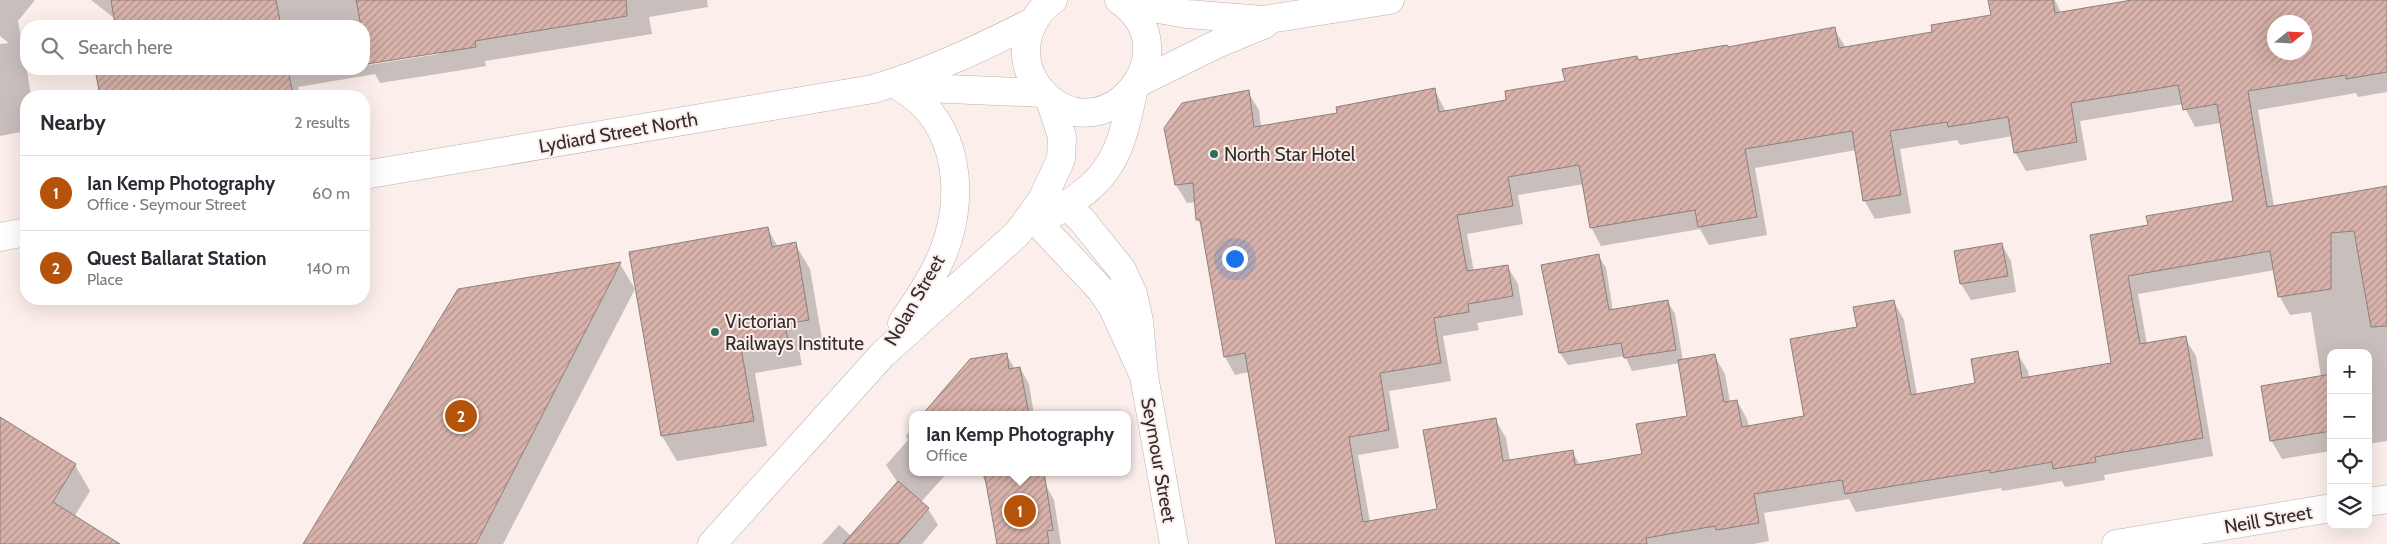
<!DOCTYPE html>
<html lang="en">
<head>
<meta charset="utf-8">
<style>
	body { margin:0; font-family:Cabin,sans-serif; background:#f2f2f3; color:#2b2b33 }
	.controls { position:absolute; right:15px; bottom:15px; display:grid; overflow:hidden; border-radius:10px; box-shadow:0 5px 20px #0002 }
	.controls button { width:45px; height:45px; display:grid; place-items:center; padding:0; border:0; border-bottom:1px solid #e1e1e2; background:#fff; color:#2b2b33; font:25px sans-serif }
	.compass { position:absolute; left:2267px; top:15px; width:45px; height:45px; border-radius:50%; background:#fff; box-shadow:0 5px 20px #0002; rotate:72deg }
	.you { position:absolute; left:1234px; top:258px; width:18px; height:18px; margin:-12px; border:4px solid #fff; border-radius:50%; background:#1a73e8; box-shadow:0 0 0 8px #1a73e833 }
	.badge { display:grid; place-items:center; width:32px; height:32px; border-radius:50%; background:#b45309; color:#fff; font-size:16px; font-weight:700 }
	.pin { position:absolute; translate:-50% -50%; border:2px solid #fff; box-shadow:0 1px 5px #0006 }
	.popup { position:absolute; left:909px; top:411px; width:222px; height:65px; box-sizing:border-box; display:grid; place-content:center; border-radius:10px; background:#fff; filter:drop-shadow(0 1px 4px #0005); font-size:16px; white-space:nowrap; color:#7c7c81 }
	.popup b { font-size:19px; color:#2b2b33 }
	.popup::after { content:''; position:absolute; left:50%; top:100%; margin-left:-10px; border:10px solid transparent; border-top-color:#fff }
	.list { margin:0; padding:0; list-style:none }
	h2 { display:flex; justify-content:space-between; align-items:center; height:65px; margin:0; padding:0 20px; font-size:21px }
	h2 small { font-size:16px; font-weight:400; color:#7c7c81 }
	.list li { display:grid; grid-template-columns:32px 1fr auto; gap:15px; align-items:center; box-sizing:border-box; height:75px; padding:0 20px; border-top:1px solid #e1e1e2 }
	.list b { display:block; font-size:19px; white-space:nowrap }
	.list p { margin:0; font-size:16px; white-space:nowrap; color:#7c7c81 }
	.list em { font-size:16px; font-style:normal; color:#7c7c81 }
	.icon { flex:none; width:28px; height:28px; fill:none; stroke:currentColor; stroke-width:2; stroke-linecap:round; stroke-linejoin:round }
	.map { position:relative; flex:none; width:2387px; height:544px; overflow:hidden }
	.search { position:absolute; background:#fff; box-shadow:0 5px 20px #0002; left:20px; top:20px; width:350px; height:55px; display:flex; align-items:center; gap:12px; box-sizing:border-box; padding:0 18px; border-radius:20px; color:#7c7c81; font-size:19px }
	.panel { position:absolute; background:#fff; box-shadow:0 5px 20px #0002; left:20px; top:90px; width:350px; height:215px; border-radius:20px }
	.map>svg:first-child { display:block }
	.shadow { fill:#0003; fill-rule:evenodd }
	.building { fill:url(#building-hatch); stroke:#8b807d; fill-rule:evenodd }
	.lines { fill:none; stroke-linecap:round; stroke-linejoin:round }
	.minor-casing { stroke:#bcb0ad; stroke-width:29 }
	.tertiary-casing { stroke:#bcb0ad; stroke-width:29 }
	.minor { stroke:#fff; stroke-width:28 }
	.tertiary { stroke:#fff; stroke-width:28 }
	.poi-dot { fill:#2f6e5c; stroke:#fbeeeb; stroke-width:2 }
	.labels { text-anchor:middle; stroke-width:4; stroke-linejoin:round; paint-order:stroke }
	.street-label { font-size:19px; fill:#322d2c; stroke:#fbeeeb }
	.poi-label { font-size:19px; fill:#322d2c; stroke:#fbeeeb; text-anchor:start }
</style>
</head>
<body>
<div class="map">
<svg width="2387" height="544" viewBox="0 0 2387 544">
	<defs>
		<pattern id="building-hatch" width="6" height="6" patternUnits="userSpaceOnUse" patternTransform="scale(1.25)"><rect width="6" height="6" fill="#d9b3ab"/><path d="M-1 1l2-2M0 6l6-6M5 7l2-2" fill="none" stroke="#b1928b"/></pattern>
	</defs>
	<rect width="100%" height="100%" fill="#fbeeeb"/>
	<path class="shadow" d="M 0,0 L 35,0 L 18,21 L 24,54 L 21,53 L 25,58 L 31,96 L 26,96 L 26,131 L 0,136 L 0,44 L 9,43 L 0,36 Z
		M 91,0 L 707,0 L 708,7 L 649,17 L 652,34 L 485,61 L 486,66 L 444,73 L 380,83 L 375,74 L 298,87 L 300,96 L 101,96 L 96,69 L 364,69 L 364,26 L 110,26 L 122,24 ZM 439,52 L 439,54 L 369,65 L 369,62 Z
		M 2002,0 L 2055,0 L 2061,13 L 2139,0 L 2387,0 L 2387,92 L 2358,97 L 2356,93 L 2258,110 L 2274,207 L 2387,188 L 2387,441 L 2368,444 L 2368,353 L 2331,353 L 2331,451 L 2282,459 L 2271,440 L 2321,377 L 2311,312 L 2290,315 L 2280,297 L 2275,270 L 2138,294 L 2147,344 L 2185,338 L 2196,356 L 2213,456 L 2104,475 L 2105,480 L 2065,487 L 2062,481 L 2002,491 L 2001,488 L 1856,512 L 1849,499 L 1764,513 L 1769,541 L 1753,544 L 1274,544 L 1277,544 L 1249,372 L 1235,375 L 1225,357 L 1204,231 L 1198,220 L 1196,202 L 1187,203 L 1176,185 L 1248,92 L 1259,110 L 1261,127 L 1338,114 L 1434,89 L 1446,112 L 1508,101 L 1637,58 L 1639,61 L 1728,48 L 1834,29 L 1846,48 L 1933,33 L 1992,16 ZM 2274,22 L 2304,22 L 2304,52 L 2274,52 ZM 2183,104 L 2195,127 L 2221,123 L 2234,202 L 2150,226 L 2091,236 L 2112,364 L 2029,379 L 2028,371 L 2017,353 L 1977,384 L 1917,395 L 1904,320 L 1894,302 L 1858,328 L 1805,417 L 1749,427 L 1747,419 L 1737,401 L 1730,402 L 1725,374 L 1714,355 L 1683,361 L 1675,314 L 1668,302 L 1613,311 L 1606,268 L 1598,255 L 1543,266 L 1560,353 L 1568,365 L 1625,356 L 1632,371 L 1680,363 L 1689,417 L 1643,455 L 1580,465 L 1572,451 L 1510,461 L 1506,438 L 1495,419 L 1438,510 L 1370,522 L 1358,455 L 1399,448 L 1389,391 L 1451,381 L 1443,336 L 1479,330 L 1477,323 L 1523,315 L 1518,284 L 1507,266 L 1474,272 L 1467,234 L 1523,224 L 1518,195 L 1584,184 L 1591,227 L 1601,246 L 1700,229 L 1709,245 L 1767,235 L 1755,168 L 1856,150 L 1864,200 L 1875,219 L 1911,213 L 1900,149 L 1957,140 L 1960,145 L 2013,136 L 2015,152 L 2026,171 L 2087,160 L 2080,121 Z
		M 767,228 L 778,247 L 795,244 L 810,269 L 823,345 L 799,349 L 802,365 L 755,373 L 767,446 L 677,461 L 662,436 L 630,253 Z
		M 2002,245 L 2011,261 L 2016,292 L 1971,300 L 1961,284 Z
		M 620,264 L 635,289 L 503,544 L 305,544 L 459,290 Z
		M 1006,354 L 1015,369 L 1020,368 L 1029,384 L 1034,415 L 924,415 Z
		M 6,422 L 75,465 L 90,491 L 74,517 L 118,544 L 0,544 L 0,432 Z
		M 912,428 L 912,472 L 948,472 L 921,502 L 928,509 L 938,525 L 922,544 L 863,544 L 898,483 L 886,465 L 908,440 L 906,436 Z
		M 981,472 L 1043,472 L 1045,484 L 1054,500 L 1061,544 L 994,544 L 998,543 L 989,491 Z
		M 839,525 L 860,544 L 822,544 Z"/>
	<path class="building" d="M 111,0 L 276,0 L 281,26 L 103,26 L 115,24 Z
		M 356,0 L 626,0 L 627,16 L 475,41 L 476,47 L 367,64 L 364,26 L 361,26 Z
		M 1988,0 L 2053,0 L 2055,13 L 2132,0 L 2387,0 L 2387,72 L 2346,79 L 2346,75 L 2248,91 L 2267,207 L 2387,186 L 2387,326 L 2371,327 L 2354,231 L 2331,233 L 2331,289 L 2278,297 L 2270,251 L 2128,276 L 2140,344 L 2186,336 L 2203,438 L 2095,457 L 2096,462 L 2053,469 L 2052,462 L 1990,473 L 1990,470 L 1845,494 L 1842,480 L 1754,494 L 1759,523 L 1716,530 L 1715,526 L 1646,538 L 1647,544 L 1276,544 L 1245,353 L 1224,357 L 1200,220 L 1196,220 L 1193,183 L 1175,185 L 1164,128 L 1182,103 L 1249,90 L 1254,127 L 1337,113 L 1336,107 L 1435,88 L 1439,112 L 1506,100 L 1505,91 L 1565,81 L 1562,69 L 1637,56 L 1638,60 L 1727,45 L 1728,47 L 1835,27 L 1839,48 L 1932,32 L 1931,25 L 1991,15 ZM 2274,22 L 2304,22 L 2304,52 L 2274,52 ZM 2178,85 L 2183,110 L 2217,104 L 2233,201 L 2146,216 L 2148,225 L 2090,235 L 2111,363 L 2022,378 L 2018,351 L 1971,359 L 1975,383 L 1911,395 L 1894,300 L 1853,307 L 1857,327 L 1790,339 L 1804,416 L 1742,427 L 1737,400 L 1724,402 L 1715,354 L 1678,360 L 1687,416 L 1636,424 L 1642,454 L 1575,465 L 1573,450 L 1503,461 L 1496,418 L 1423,430 L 1437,509 L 1363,522 L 1349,437 L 1389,430 L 1380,373 L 1441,363 L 1434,318 L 1469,312 L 1468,304 L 1513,296 L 1508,265 L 1467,271 L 1457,215 L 1513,206 L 1508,177 L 1579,165 L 1590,228 L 1695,210 L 1698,227 L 1757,217 L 1745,149 L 1852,131 L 1863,201 L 1901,195 L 1890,131 L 1947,122 L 1948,127 L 2008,117 L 2014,153 L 2077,142 L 2071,103 Z
		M 95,69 L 288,69 L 293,96 L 100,96 Z
		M 768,227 L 772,247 L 796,242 L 809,320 L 785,324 L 788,340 L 741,348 L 754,421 L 661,436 L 629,252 Z
		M 2002,243 L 2008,276 L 1960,284 L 1954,251 Z
		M 1599,254 L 1609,310 L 1668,300 L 1676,350 L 1624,358 L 1621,343 L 1559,353 L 1541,265 Z
		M 621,262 L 476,544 L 303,544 L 458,289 Z
		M 1007,353 L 1009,369 L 1020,367 L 1029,415 L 922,415 L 970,359 Z
		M 2331,374 L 2331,431 L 2270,441 L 2261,386 Z
		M 0,417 L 76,464 L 53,502 L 120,544 L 0,544 Z
		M 984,472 L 1044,472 L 1053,530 L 1047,531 L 1049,544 L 997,544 Z
		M 898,481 L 929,508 L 898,544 L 843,544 Z"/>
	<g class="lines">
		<g class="minor-casing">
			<path id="minor" d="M 900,87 C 961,122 967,201 940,260 C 930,282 916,303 902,323
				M 1051,215 C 1113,177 1119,158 1134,88
				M 1144,376 L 1113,308 L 1101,290 L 1038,223 L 1042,200 L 1066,206 L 1081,219 L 1122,270 L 1133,294 L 1139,321 L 1144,376 L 1174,544
				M 2368,502 L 2387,499
				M 712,544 L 883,354 L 1017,234 L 1042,200 L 1061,159 L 1062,137 L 1050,100
				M 2116,544 L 2331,508"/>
		</g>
		<g class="tertiary-casing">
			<path id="tertiary" d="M 1053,0 C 1035,12 1025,34 1026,55 C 1027,71 1034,84 1045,95 C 1105,154 1193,51 1119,0
				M 1123,3 L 1187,14 L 1263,20 L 1390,0
				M 1138,83 L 1219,43 L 1265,24
				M 902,87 L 1043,93
				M 364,175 L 873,89 C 930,72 981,48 1034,21
				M 0,237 L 26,232"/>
		</g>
		<use href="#minor" class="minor"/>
		<use href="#tertiary" class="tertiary"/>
	</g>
	<g class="poi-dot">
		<circle cx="1214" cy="154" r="5"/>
		<circle cx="715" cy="332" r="5"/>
	</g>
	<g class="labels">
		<g class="street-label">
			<text transform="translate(618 132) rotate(-10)" y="7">Lydiard Street North</text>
			<text transform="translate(914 300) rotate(-60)" y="7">Nolan Street</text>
			<text transform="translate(1159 460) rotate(80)" y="7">Seymour Street</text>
			<text transform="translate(2268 519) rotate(-10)" y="7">Neill Street</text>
		</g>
		<g class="poi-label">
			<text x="1224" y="161">North Star Hotel</text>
			<text x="725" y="328">Victorian<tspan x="725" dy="22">Railways Institute</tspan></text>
		</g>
	</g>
</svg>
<div class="controls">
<button>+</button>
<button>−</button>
<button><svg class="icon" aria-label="locate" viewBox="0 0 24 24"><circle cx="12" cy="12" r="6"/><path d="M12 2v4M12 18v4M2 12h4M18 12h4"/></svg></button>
<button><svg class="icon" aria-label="layers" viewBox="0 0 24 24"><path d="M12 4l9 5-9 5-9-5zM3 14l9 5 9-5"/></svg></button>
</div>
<svg class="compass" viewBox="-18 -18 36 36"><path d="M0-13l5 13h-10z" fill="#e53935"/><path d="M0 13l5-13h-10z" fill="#7c7c81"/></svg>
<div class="you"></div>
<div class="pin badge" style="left:1020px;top:511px">1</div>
<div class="popup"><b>Ian Kemp Photography</b>Office</div>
<div class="pin badge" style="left:461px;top:416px">2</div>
<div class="search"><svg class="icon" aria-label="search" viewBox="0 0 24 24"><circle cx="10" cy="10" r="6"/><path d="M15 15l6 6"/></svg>Search here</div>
<section class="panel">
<h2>Nearby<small>2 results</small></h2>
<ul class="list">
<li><span class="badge">1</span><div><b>Ian Kemp Photography</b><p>Office · Seymour Street</p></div><em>60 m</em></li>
<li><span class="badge">2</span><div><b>Quest Ballarat Station</b><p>Place</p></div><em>140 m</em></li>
</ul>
</section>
</div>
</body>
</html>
